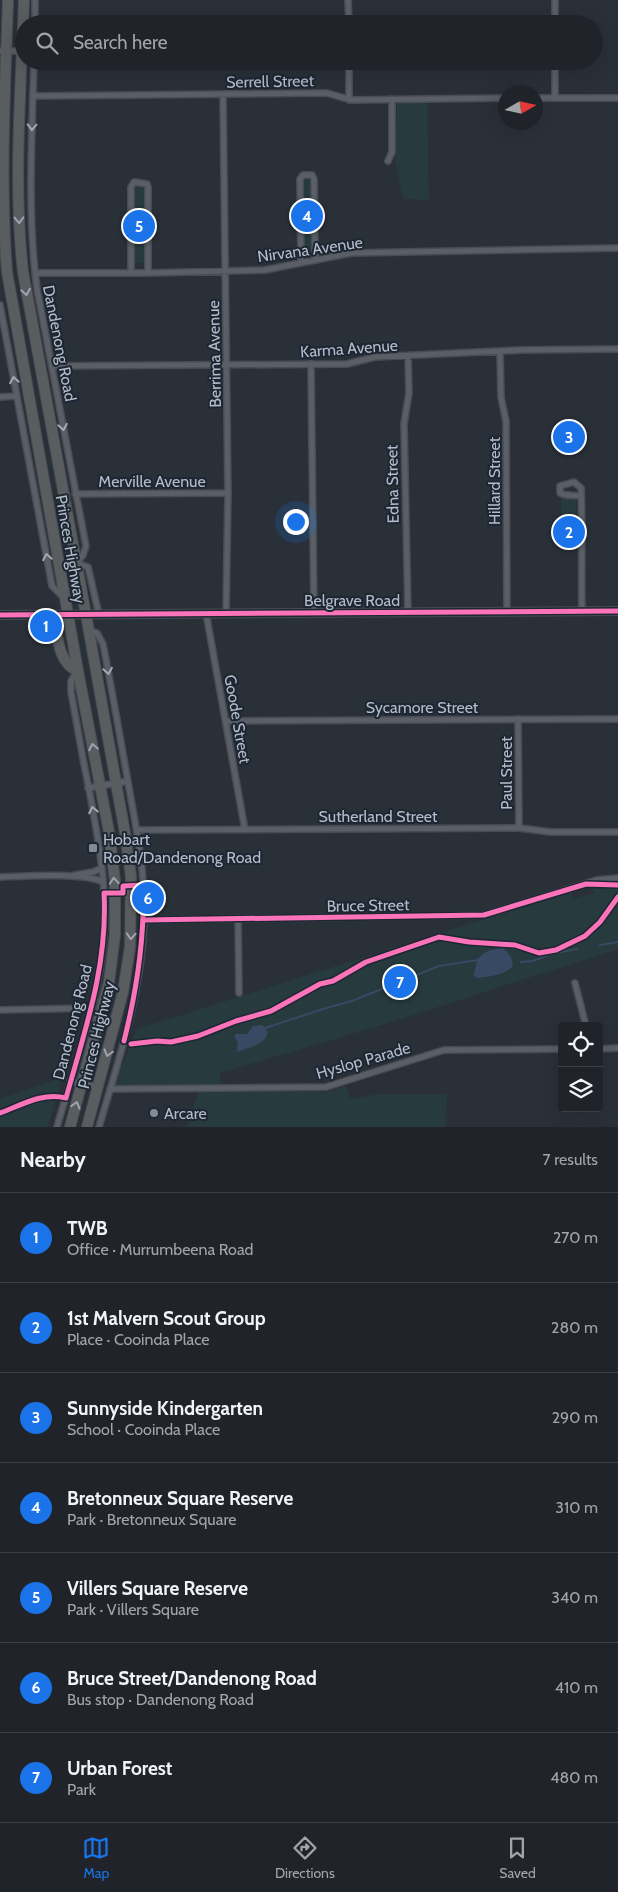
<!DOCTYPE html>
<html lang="en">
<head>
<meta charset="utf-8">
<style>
	body { margin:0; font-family:Cabin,sans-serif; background:#2d3036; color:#f1f3f6 }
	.controls { position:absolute; right:15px; bottom:15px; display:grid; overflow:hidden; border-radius:5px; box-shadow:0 5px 20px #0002 }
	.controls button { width:45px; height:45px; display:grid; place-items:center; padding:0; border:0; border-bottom:1px solid #3d4147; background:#20242a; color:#f1f3f6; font:25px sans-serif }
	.compass { position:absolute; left:498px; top:85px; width:45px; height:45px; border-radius:50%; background:#20242a; box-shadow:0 5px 20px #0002; rotate:81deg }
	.you { position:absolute; left:295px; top:521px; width:18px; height:18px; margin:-12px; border:4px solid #fff; border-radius:50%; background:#1a73e8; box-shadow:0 0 0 8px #1a73e833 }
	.badge { display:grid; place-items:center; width:32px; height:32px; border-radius:50%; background:#1a73e8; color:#fff; font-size:16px; font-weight:700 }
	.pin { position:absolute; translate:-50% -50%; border:2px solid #fff; box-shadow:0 1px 5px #0006 }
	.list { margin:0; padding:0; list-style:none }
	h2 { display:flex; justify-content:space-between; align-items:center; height:65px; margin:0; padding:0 20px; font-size:21px }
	h2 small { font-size:16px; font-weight:400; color:#a2a4a8 }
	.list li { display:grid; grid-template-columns:32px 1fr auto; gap:15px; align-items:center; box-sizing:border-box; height:90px; padding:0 20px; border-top:1px solid #3d4147 }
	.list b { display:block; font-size:19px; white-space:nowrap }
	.list p { margin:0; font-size:16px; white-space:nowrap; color:#a2a4a8 }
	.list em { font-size:16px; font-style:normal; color:#a2a4a8 }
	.icon { flex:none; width:28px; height:28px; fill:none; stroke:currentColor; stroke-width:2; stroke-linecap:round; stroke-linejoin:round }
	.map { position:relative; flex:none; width:618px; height:1127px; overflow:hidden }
	.search { position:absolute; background:#20242a; box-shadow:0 5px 20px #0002; left:15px; right:15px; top:15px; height:55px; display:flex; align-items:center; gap:12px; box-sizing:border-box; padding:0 18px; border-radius:28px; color:#a2a4a8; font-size:19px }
	.sheet { height:695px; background:#20242a }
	nav { display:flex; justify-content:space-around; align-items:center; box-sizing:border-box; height:70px; border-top:1px solid #3d4147; background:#20242a; font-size:14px; color:#a2a4a8 }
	nav a { display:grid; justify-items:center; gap:2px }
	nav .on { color:#1a73e8 }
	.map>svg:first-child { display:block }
	.green { fill:#273a3e }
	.water { fill:#384963 }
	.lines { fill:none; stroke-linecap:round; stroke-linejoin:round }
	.stream { stroke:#384963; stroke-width:2 }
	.street-casing { stroke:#484c53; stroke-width:8 }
	.secondary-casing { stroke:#484c53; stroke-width:10 }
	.highway-casing { stroke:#474c53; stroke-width:12 }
	.street { stroke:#5a5e66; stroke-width:5 }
	.secondary { stroke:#595d64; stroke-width:8 }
	.highway { stroke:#5a5d60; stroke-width:10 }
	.cycleway-casing { stroke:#1d2633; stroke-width:8 }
	.cycleway { stroke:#fb73b8; stroke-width:5 }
	.oneway { stroke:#a2a9b5 }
	.oneway2 { stroke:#9ea4af }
	.poi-dot { fill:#848b96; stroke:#1d2633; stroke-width:2 }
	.labels { text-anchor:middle; stroke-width:4; stroke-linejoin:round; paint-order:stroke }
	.street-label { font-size:16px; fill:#b4bcc9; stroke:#1d2633 }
	.poi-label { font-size:16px; fill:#b4bcc9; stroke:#1d2633; text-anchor:start }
</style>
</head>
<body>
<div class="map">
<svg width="618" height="1127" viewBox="0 0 618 1127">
	<rect width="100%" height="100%" fill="#2a3038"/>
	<path class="green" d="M 397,102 L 427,102 L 429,200 L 403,199 L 395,160 Z
		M 304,177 L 309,177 L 311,181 L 311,252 L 307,252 L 303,254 L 302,181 Z
		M 140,185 L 145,190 L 146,263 L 141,263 L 140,261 L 138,263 L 134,263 L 133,189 L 135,186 Z
		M 561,497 L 576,498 L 576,523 L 562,524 Z
		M 610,881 L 618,882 L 618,949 L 395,1021 L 220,1073 L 221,1086 L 113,1088 L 137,1029 L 571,892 L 573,899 L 594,893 L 593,886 Z
		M 62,1078 L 48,1127 L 0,1127 L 0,1099 Z
		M 346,1086 L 350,1099 L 379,1094 L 447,1094 L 446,1127 L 187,1127 L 199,1091 L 327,1092 Z"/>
	<path class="water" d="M 504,948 L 511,957 L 513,966 C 505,975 488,977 477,978 L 473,975 C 476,970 476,963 478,959 C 484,950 495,949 504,948 Z
		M 262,1025 L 268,1032 C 265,1046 248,1047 237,1052 L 238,1043 L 234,1036 L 236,1034 L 247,1034 L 253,1026 Z"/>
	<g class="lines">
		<path class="stream" d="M 600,945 L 618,942
			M 521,962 L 533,961 L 550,954 L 577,949
			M 357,999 L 439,966 L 478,960
			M 265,1028 L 320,1010 L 355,1000"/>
		<g class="street-casing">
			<path id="street" d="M 348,0 L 349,24
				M 555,0 L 555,24
				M 35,24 L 35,0
				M 0,51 L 22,51
				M 34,61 C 32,137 27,213 37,289 L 86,546 L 83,555 L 76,563 L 88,567 L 99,615
				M 349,61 L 349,100
				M 555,61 L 555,98
				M 223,94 L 228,493 L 226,613
				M 33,96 L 327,93 L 351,100 L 506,98
				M 536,98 L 618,98
				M 388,161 L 392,152 L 392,99
				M 301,262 L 300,179 L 303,175 L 312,175 L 314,179 L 315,259
				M 35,273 L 148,273 L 265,270 L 351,253 L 618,248
				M 131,273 L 131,187 L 134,182 L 147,184 L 148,187 L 148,273
				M 0,305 L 52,586 L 63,597
				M 500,352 L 501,397 L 506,421 L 507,611
				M 311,364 L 314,613
				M 52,366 L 347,364 L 375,357 L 521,350 L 618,349
				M 0,397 L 17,396
				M 75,494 L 228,493
				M 581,498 L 580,496 C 574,495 565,496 560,493 L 560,486 L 574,482 L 581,488 C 583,529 581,570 582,611
				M 408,612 L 404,424 L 409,393 L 408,356
				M 206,613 L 245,830
				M 89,630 L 97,633 L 103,644 C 112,690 120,736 128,782 C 136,828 146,873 144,920 C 142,991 119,1059 99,1127
				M 518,719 L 519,828
				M 226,721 L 618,719
				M 88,788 L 128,781
				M 137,830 L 519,828 L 550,832 L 618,832
				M 75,875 L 93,872 L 102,868
				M 0,877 C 24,876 83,872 103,882
				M 238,919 L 239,993
				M 144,920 L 484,915 L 597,880 L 618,878
				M 575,983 L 586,1026
				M 0,1010 L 92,1008
				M 599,1049 L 618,1048
				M 70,1081 L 98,1087
				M 110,1089 L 326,1087 L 444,1050 L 562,1049
				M 57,1127 C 73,1070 95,1013 102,954 C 110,899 99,843 89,789 C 82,756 77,724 71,692 L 71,681 L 77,671"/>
		</g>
		<g class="secondary-casing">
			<path id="secondary" d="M 0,615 L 618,611"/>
		</g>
		<g class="highway-casing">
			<path id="highway" d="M 8,0 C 5,91 0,182 7,272 L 78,671 L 109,832 L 115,881 L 115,935 L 109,982 L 70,1127
				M 24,0 C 21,90 13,182 23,272 L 86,615 L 125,833 L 131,877 L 130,947 L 123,992 L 87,1127
				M 53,616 C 58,634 57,663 78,671"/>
		</g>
		<use href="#street" class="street"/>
		<use href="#secondary" class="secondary"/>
		<use href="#highway" class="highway"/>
		<g class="cycleway-casing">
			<path id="cycleway" d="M 0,615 L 618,611
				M 144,920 L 484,915 L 586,884 L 618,885
				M 131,1044 L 157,1041 L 171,1042 L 198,1036 L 236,1021 L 271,1011 L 320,984 L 333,981 L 366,962 L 439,937 L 469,942 L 515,945 L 539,953 L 556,950 L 585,936 L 600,922 L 618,897
				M 0,1113 C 22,1105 42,1092 66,1098 C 85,1030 108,965 104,893 L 123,893 L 123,886 L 143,885 C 145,938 137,989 124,1041"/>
		</g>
		<use href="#cycleway" class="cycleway"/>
	</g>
	<defs><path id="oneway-chevron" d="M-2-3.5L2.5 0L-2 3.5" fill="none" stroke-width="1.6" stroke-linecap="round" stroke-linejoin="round" transform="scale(1.25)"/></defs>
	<g class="oneway">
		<use href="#oneway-chevron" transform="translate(32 127) rotate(92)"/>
		<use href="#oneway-chevron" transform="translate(14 380) rotate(-100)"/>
		<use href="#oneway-chevron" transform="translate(63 427) rotate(80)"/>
		<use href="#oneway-chevron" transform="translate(47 557) rotate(-100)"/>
		<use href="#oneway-chevron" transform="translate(108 671) rotate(80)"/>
		<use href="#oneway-chevron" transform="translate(93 810) rotate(-101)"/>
	</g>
	<g class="oneway2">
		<use href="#oneway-chevron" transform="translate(19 220) rotate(88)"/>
		<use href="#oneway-chevron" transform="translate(26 292) rotate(81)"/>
		<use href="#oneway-chevron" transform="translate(93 747) rotate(-101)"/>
		<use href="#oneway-chevron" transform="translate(114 881) rotate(-94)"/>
		<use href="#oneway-chevron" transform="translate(131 936) rotate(93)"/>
		<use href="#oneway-chevron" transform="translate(108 1053) rotate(106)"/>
		<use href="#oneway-chevron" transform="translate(76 1105) rotate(-74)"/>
	</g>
	<g class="poi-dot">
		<rect x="88" y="843" width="10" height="10" rx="2.5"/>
		<circle cx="154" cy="1113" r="5"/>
	</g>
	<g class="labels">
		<g class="street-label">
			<text transform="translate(270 81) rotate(-1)" y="6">Serrell Street</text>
			<text transform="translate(310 249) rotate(-8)" y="6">Nirvana Avenue</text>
			<text transform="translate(60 343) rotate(79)" y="6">Dandenong Road</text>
			<text transform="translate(349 348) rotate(-4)" y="6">Karma Avenue</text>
			<text transform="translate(214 354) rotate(-91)" y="6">Berrima Avenue</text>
			<text x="152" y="487">Merville Avenue</text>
			<text transform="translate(494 481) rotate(-90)" y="6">Hillard Street</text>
			<text transform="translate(392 484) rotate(-91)" y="6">Edna Street</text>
			<text transform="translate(71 549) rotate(80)" y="6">Princes Highway</text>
			<text x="352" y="606">Belgrave Road</text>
			<text x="422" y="713">Sycamore Street</text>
			<text transform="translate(238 719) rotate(80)" y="6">Goode Street</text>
			<text transform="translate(506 773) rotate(-90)" y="6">Paul Street</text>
			<text x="378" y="822">Sutherland Street</text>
			<text transform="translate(368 905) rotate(-1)" y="6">Bruce Street</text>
			<text transform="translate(72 1022) rotate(-76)" y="6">Dandenong Road</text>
			<text transform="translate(96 1035) rotate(-76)" y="6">Princes Highway</text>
			<text transform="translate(363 1060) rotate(-16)" y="6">Hyslop Parade</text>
		</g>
		<g class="poi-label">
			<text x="103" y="845">Hobart<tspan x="103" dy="18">Road/Dandenong Road</tspan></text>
			<text x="164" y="1119">Arcare</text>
		</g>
	</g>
</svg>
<div class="controls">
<button><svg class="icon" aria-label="locate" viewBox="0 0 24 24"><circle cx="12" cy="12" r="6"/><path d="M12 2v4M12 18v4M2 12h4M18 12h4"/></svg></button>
<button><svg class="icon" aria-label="layers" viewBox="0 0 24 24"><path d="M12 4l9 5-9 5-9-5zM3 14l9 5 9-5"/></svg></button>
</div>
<svg class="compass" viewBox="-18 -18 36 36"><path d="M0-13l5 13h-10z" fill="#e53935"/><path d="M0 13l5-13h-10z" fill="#a2a4a8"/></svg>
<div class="you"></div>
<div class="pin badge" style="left:46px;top:626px">1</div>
<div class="pin badge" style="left:569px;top:532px">2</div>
<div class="pin badge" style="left:569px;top:437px">3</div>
<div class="pin badge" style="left:307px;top:216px">4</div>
<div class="pin badge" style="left:139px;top:226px">5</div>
<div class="pin badge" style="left:148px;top:898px">6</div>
<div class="pin badge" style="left:400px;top:982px">7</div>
<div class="search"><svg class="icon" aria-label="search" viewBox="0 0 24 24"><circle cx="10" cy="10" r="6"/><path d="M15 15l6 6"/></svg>Search here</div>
</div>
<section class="sheet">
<h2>Nearby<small>7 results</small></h2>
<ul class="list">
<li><span class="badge">1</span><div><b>TWB</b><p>Office · Murrumbeena Road</p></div><em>270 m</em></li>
<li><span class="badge">2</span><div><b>1st Malvern Scout Group</b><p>Place · Cooinda Place</p></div><em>280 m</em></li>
<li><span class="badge">3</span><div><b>Sunnyside Kindergarten</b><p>School · Cooinda Place</p></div><em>290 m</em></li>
<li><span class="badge">4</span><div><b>Bretonneux Square Reserve</b><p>Park · Bretonneux Square</p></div><em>310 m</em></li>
<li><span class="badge">5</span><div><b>Villers Square Reserve</b><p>Park · Villers Square</p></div><em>340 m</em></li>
<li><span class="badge">6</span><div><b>Bruce Street/Dandenong Road</b><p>Bus stop · Dandenong Road</p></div><em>410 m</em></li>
<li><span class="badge">7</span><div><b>Urban Forest</b><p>Park</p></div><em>480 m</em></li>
</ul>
</section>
<nav>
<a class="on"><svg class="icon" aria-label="map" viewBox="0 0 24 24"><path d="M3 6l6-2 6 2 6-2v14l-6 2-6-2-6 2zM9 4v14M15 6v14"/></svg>Map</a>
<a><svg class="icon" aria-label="directions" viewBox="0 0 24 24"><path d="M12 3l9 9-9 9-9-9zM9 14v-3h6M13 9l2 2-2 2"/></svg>Directions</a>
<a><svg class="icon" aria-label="saved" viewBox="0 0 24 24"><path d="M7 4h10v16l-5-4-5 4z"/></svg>Saved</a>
</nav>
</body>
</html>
